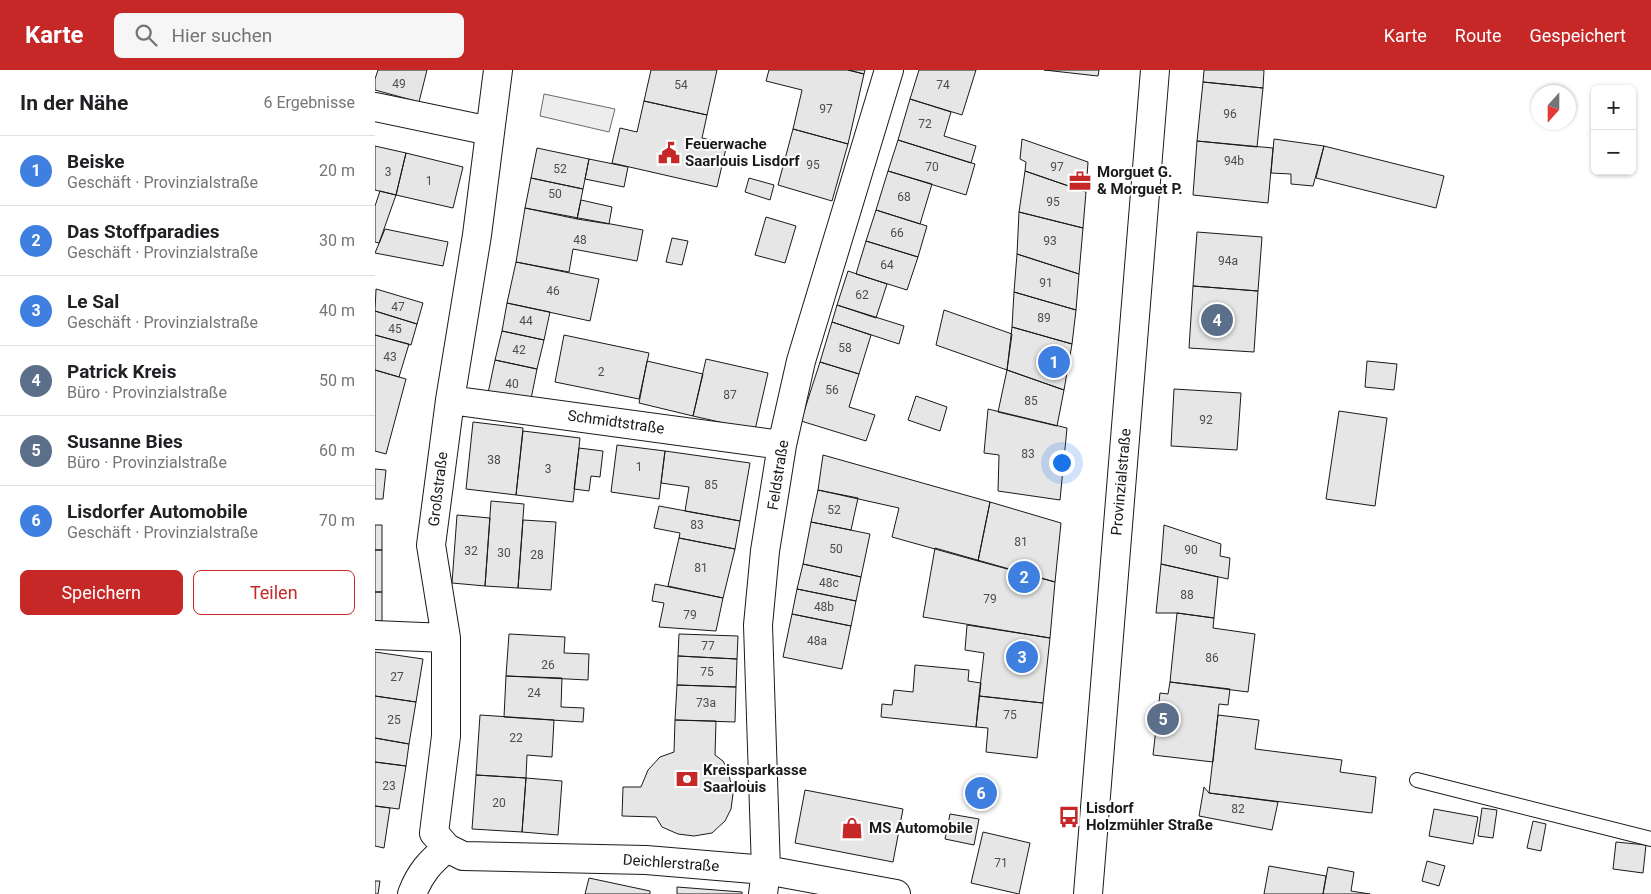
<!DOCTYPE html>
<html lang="de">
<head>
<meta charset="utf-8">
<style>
	body { margin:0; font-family:Roboto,sans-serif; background:#f6f6f6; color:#202124 }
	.controls { position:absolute; right:15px; top:15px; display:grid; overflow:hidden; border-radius:8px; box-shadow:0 1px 4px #0004 }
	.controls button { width:45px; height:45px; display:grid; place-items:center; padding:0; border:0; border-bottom:1px solid #e0e0e0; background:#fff; color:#202124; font:25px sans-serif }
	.compass { position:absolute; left:1156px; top:15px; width:45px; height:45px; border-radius:50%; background:#fff; box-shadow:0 1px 4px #0004; rotate:201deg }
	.you { position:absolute; left:686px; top:392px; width:18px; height:18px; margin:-12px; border:4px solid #fff; border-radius:50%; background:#1a73e8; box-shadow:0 0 0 8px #1a73e833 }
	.badge { display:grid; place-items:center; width:32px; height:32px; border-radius:50%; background:#c62828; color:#fff; font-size:16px; font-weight:700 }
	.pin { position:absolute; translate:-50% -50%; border:2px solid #fff; box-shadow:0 1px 5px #0006 }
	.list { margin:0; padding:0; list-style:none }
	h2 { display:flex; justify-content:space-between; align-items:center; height:65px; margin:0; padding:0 20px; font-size:21px }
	h2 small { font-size:16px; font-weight:400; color:#757577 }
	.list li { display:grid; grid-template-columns:32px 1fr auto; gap:15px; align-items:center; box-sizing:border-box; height:70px; padding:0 20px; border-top:1px solid #e0e0e0 }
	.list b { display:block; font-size:19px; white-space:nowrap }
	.list p { margin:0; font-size:16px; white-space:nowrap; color:#757577 }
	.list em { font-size:16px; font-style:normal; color:#757577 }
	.actions { display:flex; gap:10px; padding:15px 20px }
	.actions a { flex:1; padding:11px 0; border:1px solid #c62828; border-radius:8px; text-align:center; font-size:18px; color:#c62828 }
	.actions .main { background:#c62828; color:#fff }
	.icon { flex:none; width:28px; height:28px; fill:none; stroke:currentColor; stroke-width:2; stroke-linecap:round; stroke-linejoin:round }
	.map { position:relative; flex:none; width:1276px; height:824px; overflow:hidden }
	header { display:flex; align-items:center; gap:30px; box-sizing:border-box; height:70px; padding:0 25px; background:#c62828; color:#fff }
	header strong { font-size:24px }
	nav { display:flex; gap:28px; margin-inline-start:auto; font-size:18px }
	.search { width:350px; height:45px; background:#f6f6f6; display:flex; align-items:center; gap:12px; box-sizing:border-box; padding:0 18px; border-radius:8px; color:#757577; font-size:19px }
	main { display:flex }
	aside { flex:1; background:#fff }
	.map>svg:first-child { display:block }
	.parking { fill:#ededed; stroke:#6a6a6a }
	.building { fill:#e6e6e6; stroke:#1a1a1a }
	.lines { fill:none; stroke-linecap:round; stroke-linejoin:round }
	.service-casing { stroke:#1a1a1a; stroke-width:16 }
	.minor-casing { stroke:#1a1a1a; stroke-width:30 }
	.secondary-casing { stroke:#1a1a1a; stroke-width:30 }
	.service { stroke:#fff; stroke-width:14 }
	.minor { stroke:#fff; stroke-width:28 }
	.secondary { stroke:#fff; stroke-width:28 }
	.labels { text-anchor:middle; stroke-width:4; stroke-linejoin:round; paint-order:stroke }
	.number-label { font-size:12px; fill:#4d4d4d }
	.poi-label { font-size:15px; font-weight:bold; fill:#1a1a1a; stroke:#fff; text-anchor:start }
	.street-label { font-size:15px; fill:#1a1a1a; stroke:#fff }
</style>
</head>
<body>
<header>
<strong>Karte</strong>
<div class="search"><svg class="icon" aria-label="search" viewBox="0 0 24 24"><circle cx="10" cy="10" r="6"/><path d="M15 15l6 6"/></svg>Hier suchen</div>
<nav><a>Karte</a><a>Route</a><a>Gespeichert</a></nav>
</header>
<main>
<aside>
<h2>In der Nähe<small>6 Ergebnisse</small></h2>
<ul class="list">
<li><span class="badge" style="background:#3f7fe0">1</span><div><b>Beiske</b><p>Geschäft · Provinzialstraße</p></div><em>20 m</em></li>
<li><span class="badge" style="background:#3f7fe0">2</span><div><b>Das Stoffparadies</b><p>Geschäft · Provinzialstraße</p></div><em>30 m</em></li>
<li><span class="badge" style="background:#3f7fe0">3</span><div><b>Le Sal</b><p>Geschäft · Provinzialstraße</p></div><em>40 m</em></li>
<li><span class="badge" style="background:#5c6f8a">4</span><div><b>Patrick Kreis</b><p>Büro · Provinzialstraße</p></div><em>50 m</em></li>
<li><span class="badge" style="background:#5c6f8a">5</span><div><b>Susanne Bies</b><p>Büro · Provinzialstraße</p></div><em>60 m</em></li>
<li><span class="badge" style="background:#3f7fe0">6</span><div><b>Lisdorfer Automobile</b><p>Geschäft · Provinzialstraße</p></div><em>70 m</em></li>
</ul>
<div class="actions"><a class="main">Speichern</a><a>Teilen</a></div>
</aside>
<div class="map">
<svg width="1276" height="824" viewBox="0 0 1276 824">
	<rect width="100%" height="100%" fill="#fff"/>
	<path class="parking" d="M 169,24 L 240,39 L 234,62 L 165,46 Z"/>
	<path class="building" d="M 3,0 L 52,0 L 44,32 L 0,20 L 0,9 Z
		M 276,0 L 342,0 L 332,45 L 269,31 Z
		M 394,0 L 473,0 L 489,4 L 473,74 L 418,59 L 427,20 L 391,11 Z
		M 473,0 L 490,0 L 489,4 Z
		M 544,0 L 601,0 L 587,45 L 535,29 Z
		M 669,0 L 724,0 L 723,6 Z
		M 829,0 L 889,0 L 888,18 L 828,12 Z
		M 828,12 L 888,18 L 882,77 L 822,71 Z
		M 535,29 L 576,42 L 569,66 L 601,76 L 596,93 L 523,70 Z
		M 269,31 L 332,45 L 327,68 L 352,74 L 342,117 L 237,93 L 245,58 L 262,62 Z
		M 418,59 L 473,74 L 457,131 L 403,115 Z
		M 647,69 L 713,92 L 711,122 L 650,101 L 651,92 L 645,89 Z
		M 899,69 L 949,76 L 938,116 L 916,114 L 916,104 L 896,103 Z
		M 523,70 L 600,94 L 591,125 L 513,101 Z
		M 822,71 L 898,78 L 893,133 L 818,125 Z
		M 0,76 L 31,83 L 21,125 L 0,120 Z
		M 949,76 L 1069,106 L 1061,138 L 941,108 Z
		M 162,78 L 214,89 L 208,119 L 156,108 Z
		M 31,83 L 88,97 L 78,138 L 21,125 Z
		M 214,89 L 253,97 L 249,117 L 210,109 Z
		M 513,101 L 557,114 L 545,154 L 501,140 Z
		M 650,101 L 711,122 L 708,158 L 644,142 Z
		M 156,108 L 208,119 L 202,149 L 150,138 Z
		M 374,108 L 399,115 L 395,130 L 370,122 Z
		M 5,121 L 21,125 L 4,173 L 0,172 L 0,136 Z
		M 206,130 L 237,137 L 234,154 L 202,149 Z
		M 150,138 L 268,160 L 262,191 L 198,179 L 194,202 L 141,192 Z
		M 501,140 L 552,156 L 543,187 L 491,171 Z
		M 644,142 L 708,158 L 704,204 L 642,184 Z
		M 391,147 L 421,156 L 410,193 L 380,185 Z
		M 10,159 L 73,172 L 68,196 L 0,183 Z
		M 822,162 L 887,167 L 883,221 L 818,216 Z
		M 297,168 L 313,171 L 307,195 L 291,192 Z
		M 491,171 L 543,187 L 532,220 L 481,204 Z
		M 642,184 L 704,204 L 701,240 L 639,222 Z
		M 141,192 L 224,209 L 215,251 L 132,233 Z
		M 473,201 L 512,214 L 501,248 L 462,235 Z
		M 818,216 L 883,221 L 879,282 L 814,278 Z
		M 1,219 L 48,233 L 42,254 L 0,241 Z
		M 639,222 L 701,240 L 697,274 L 637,257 Z
		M 132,233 L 175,242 L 169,270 L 127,261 Z
		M 462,235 L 529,256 L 524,274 L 457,252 Z
		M 569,240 L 637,264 L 632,300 L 561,275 Z
		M 0,241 L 42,254 L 36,275 L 0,265 Z
		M 457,252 L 496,265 L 484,304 L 445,292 Z
		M 637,257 L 697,274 L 689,320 L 632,300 Z
		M 127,261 L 169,270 L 162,299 L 120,290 Z
		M 0,265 L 34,274 L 24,307 L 0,300 Z
		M 189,265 L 274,283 L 264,329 L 180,312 Z
		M 331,289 L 393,303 L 380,360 L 318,346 Z
		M 120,290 L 162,299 L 156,329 L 112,328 Z
		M 272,291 L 328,304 L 318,346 L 264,333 Z
		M 992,291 L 1022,294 L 1019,320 L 990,317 Z
		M 445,292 L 484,304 L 474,337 L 500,345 L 491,371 L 426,351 Z
		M 0,300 L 31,309 L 11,384 L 0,381 Z
		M 632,300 L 689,320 L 682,356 L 623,342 Z
		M 799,319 L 866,323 L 862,380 L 796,376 Z
		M 541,326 L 572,337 L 565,361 L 533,350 Z
		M 613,339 L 692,358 L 685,430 L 623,421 L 624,385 L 609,383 Z
		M 964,341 L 1012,348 L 1000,436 L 951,429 Z
		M 98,352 L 148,358 L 141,425 L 91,419 Z
		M 148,361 L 205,368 L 198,432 L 141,425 Z
		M 242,375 L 290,381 L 284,429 L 236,422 Z
		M 204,378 L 228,381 L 225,407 L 216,406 L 214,421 L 199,419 Z
		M 290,381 L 375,393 L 365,451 L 310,441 L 314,417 L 286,413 Z
		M 448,385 L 615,432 L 603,491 L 517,467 L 524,438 L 443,420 Z
		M 0,399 L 11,400 L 8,429 L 0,429 Z
		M 443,420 L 483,428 L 476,460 L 436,452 Z
		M 116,431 L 149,434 L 143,518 L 110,516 Z
		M 615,432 L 686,453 L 680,512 L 603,491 Z
		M 284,436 L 365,451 L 360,479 L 304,468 L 305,463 L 279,458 Z
		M 82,445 L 115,448 L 110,516 L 77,513 Z
		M 148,450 L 181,452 L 176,520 L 143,518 Z
		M 436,452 L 495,464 L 486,507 L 428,494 Z
		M 0,455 L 7,455 L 7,480 L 0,480 Z
		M 789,455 L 846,474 L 845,486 L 855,488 L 853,509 L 786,494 Z
		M 304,468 L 360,479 L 348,528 L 293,516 Z
		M 560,478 L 680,512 L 675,568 L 548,547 Z
		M 0,480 L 7,480 L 7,522 L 0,522 Z
		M 428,494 L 486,507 L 481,531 L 422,519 Z
		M 786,494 L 843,507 L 839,548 L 802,543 L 781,543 Z
		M 280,514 L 348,528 L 341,561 L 284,557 L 289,533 L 277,531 Z
		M 422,519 L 481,531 L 476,556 L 417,544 Z
		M 0,522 L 7,522 L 7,551 L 0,551 Z
		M 802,543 L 839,548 L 838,558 L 880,564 L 873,622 L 795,612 Z
		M 417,544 L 476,556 L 467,599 L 408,587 Z
		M 592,555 L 675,568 L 668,633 L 604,626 L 609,583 L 590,580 Z
		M 134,564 L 190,567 L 189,583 L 214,584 L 213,610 L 131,606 Z
		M 304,564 L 363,566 L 362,589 L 303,586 Z
		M 0,582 L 48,589 L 41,632 L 0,626 Z
		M 303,586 L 362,589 L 361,617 L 302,615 Z
		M 540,595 L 594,600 L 593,611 L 606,613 L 601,657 L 506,647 L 507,634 L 517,635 L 519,620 L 538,622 Z
		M 131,606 L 187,608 L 186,637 L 209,638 L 208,652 L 129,647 Z
		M 795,612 L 855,619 L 853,635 L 844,634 L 838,692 L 778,685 L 785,623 L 793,624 Z
		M 302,615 L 361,617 L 360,652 L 300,650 Z
		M 0,626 L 41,632 L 34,674 L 0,668 Z
		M 604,626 L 668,633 L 662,688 L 611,682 L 613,658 L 601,657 Z
		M 105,645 L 179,650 L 177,687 L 152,685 L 151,708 L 101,705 Z
		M 843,645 L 884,650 L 880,679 L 967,690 L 965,702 L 1001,707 L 997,743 L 834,723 Z
		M 300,650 L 341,651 L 340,685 L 348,691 L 353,700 L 358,724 L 356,739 L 350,751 L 337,763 L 319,766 L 303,764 L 287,757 L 281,747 L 247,746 L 248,717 L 266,717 L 273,700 L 285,687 L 299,682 Z
		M 0,668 L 34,674 L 31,696 L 0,692 Z
		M 0,692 L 31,696 L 24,739 L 0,736 Z
		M 101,705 L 151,708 L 147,762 L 97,759 Z
		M 151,708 L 187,711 L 183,765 L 147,762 Z
		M 829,717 L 834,723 L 903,732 L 897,760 L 824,746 Z
		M 430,720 L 528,739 L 518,792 L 420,773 Z
		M 0,736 L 15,738 L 9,778 L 0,776 Z
		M 1107,738 L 1122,740 L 1118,768 L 1103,766 Z
		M 1059,739 L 1103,747 L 1098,774 L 1054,766 Z
		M 575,744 L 604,749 L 599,775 L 570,769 Z
		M 1158,751 L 1171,754 L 1166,781 L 1152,778 Z
		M 608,762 L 655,773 L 644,824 L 596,813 Z
		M 1241,772 L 1271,775 L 1268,803 L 1238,799 Z
		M 1052,791 L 1070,796 L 1064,816 L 1047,811 Z
		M 894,796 L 951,806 L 948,824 L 889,824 Z
		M 953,797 L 979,802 L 976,821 L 995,824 L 948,824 Z
		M 214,808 L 275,821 L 275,824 L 210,824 Z
		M 0,811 L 5,811 L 3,824 L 0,824 Z
		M 302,817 L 367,822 L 367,824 L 302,824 Z"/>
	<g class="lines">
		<g class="service-casing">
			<path id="service" d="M 1042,710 L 1276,769"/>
		</g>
		<g class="minor-casing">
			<path id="minor" d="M 123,0 L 102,165 L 75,330 L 56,475 L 71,568 L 71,666 L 59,763 L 72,778 L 88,786 L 271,790 L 391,800 L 521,824
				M 0,37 L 115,61
				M 75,330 L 407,375
				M 0,565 L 71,568
				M 37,824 C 45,803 55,792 72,778
				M 388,824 L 391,800 L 383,555 L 390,481 L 407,375 L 426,291 L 514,0"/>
		</g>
		<g class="secondary-casing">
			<path id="secondary" d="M 713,824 L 780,0"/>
		</g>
		<use href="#service" class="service"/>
		<use href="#minor" class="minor"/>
		<use href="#secondary" class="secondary"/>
	</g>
	<defs>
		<g id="civic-bare" transform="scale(1.725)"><path d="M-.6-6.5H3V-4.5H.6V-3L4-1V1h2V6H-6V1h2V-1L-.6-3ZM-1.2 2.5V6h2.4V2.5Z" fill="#c62828" stroke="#fff" stroke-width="2.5" paint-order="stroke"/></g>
		<g id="office-bare" transform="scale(1.725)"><path d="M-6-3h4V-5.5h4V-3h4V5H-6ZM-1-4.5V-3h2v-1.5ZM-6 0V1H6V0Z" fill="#c62828" stroke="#fff" stroke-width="2.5" paint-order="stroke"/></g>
		<g id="bank-bare" transform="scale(1.725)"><path d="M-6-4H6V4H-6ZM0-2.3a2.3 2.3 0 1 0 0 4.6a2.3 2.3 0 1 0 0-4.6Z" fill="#c62828" stroke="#fff" stroke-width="2.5" paint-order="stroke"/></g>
		<g id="bus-bare" transform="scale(1.725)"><path d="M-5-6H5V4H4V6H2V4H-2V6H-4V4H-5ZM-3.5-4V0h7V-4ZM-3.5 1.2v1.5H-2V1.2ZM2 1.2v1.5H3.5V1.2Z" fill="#c62828" stroke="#fff" stroke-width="2.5" paint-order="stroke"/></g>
		<g id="shop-bare" transform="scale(1.725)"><path d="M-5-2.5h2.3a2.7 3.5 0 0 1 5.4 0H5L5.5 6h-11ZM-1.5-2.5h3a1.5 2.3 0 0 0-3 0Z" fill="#c62828" stroke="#fff" stroke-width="2.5" paint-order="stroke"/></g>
	</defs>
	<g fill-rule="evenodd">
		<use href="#civic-bare" x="294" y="83"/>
		<use href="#office-bare" x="705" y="111"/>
		<use href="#bank-bare" x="312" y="709"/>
		<use href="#bus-bare" x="694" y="747"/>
		<use href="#shop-bare" x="477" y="758"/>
	</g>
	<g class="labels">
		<g class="number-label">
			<text x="24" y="18">49</text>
			<text x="306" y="19">54</text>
			<text x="568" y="19">74</text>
			<text x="451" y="43">97</text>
			<text x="855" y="48">96</text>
			<text x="550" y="58">72</text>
			<text x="859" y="95">94b</text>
			<text x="438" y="99">95</text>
			<text x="557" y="101">70</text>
			<text x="682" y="101">97</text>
			<text x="185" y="103">52</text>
			<text x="13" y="106">3</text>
			<text x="54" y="115">1</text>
			<text x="180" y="128">50</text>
			<text x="529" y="131">68</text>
			<text x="678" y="136">95</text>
			<text x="522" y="167">66</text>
			<text x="205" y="174">48</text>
			<text x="675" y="175">93</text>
			<text x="853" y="195">94a</text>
			<text x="512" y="199">64</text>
			<text x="671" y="217">91</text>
			<text x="178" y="225">46</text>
			<text x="487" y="229">62</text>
			<text x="23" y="241">47</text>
			<text x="669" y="252">89</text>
			<text x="151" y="255">44</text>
			<text x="20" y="263">45</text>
			<text x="470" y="282">58</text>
			<text x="144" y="284">42</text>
			<text x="15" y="291">43</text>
			<text x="226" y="306">2</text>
			<text x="137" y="318">40</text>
			<text x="457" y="324">56</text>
			<text x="355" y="329">87</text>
			<text x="656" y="335">85</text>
			<text x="831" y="354">92</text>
			<text x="653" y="388">83</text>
			<text x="119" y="394">38</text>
			<text x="264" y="401">1</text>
			<text x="173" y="403">3</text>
			<text x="336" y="419">85</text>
			<text x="459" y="444">52</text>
			<text x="322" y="459">83</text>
			<text x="646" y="476">81</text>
			<text x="461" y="483">50</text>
			<text x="816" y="484">90</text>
			<text x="96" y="485">32</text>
			<text x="129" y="487">30</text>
			<text x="162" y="489">28</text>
			<text x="326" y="502">81</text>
			<text x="454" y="517">48c</text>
			<text x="812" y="529">88</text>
			<text x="615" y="533">79</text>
			<text x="449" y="541">48b</text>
			<text x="315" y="549">79</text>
			<text x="442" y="575">48a</text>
			<text x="333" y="580">77</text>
			<text x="837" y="592">86</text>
			<text x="173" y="599">26</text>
			<text x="332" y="606">75</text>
			<text x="22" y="611">27</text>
			<text x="159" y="627">24</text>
			<text x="331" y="637">73a</text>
			<text x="635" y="649">75</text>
			<text x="19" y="654">25</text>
			<text x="141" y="672">22</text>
			<text x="14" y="720">23</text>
			<text x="124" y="737">20</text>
			<text x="863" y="743">82</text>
			<text x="626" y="797">71</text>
		</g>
		<g class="poi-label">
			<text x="310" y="79">Feuerwache<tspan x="310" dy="17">Saarlouis Lisdorf</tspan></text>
			<text x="722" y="107">Morguet G.<tspan x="722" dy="17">&amp; Morguet P.</tspan></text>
			<text x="328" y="705">Kreissparkasse<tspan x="328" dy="17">Saarlouis</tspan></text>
			<text x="711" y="743">Lisdorf<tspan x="711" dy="17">Holzmühler Straße</tspan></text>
			<text x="494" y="763">MS Automobile</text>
		</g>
		<g class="street-label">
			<text transform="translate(241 352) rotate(8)" y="5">Schmidtstraße</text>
			<text transform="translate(403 405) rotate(-81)" y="5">Feldstraße</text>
			<text transform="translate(746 412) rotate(-85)" y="5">Provinzialstraße</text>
			<text transform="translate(63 419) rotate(-83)" y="5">Großstraße</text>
			<text transform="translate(296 793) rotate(4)" y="5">Deichlerstraße</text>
		</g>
	</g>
</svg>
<div class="controls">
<button>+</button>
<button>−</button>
</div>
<svg class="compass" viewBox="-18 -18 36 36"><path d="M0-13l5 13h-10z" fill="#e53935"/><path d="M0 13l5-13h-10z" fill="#757577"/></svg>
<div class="you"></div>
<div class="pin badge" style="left:679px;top:292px;background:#3f7fe0">1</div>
<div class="pin badge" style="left:649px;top:507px;background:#3f7fe0">2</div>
<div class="pin badge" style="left:647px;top:587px;background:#3f7fe0">3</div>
<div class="pin badge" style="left:842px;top:250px;background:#5c6f8a">4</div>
<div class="pin badge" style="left:788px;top:649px;background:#5c6f8a">5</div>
<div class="pin badge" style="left:606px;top:723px;background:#3f7fe0">6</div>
</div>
</main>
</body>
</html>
